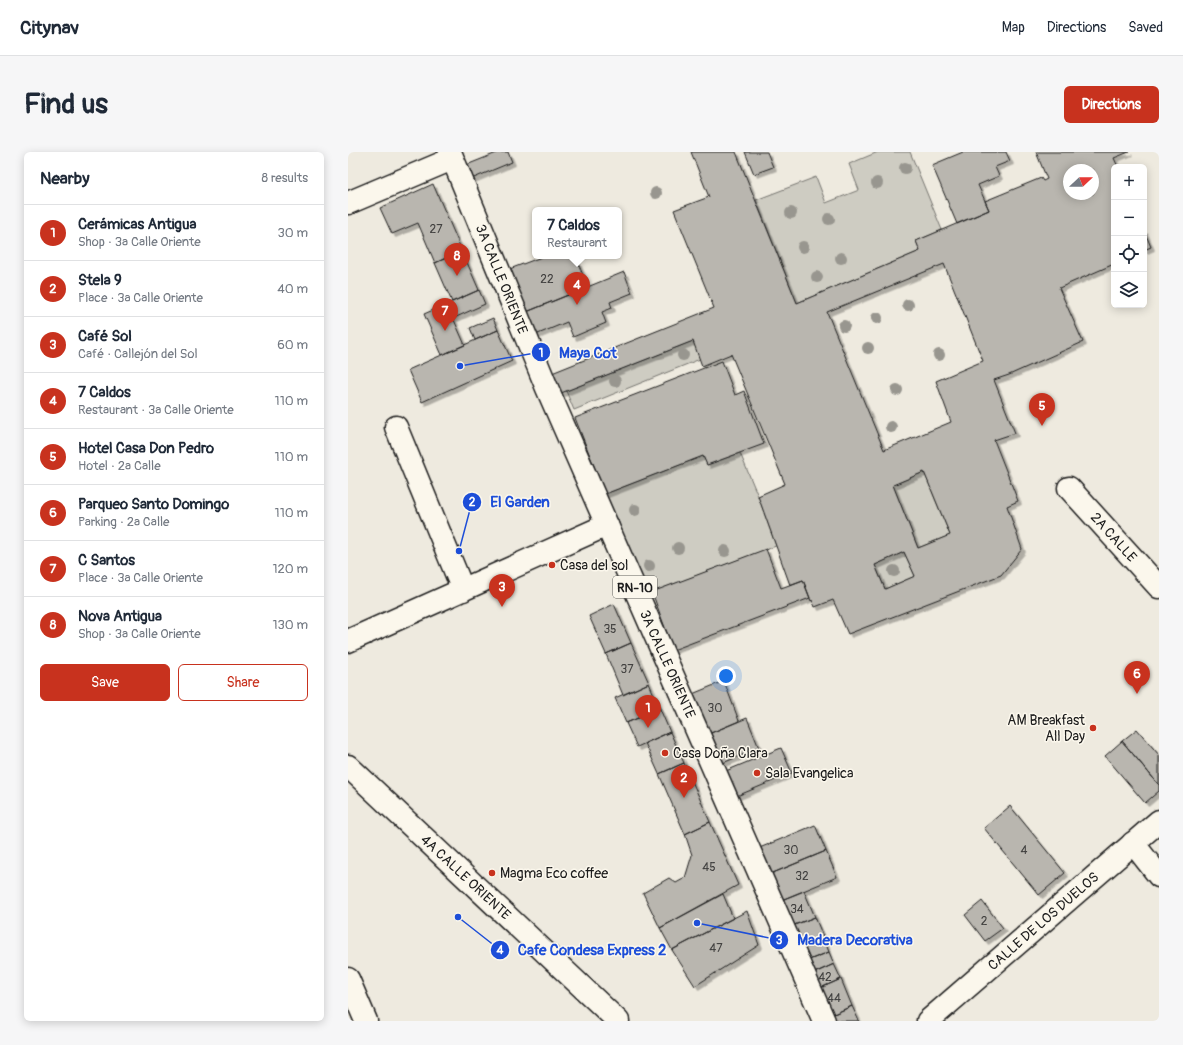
<!DOCTYPE html>
<html lang="en">
<head>
<meta charset="utf-8">
<style>
	body { margin:0; font-family:Pangolin,sans-serif; background:#f6f6f7; color:#1f2937 }
	.controls { position:absolute; right:12px; top:12px; display:grid; overflow:hidden; border-radius:6px; box-shadow:0 2px 10px #0003 }
	.controls button { width:36px; height:36px; display:grid; place-items:center; padding:0; border:0; border-bottom:1px solid #e0e1e3; background:#fff; color:#1f2937; font:20px sans-serif }
	.compass { position:absolute; left:715px; top:12px; width:36px; height:36px; border-radius:50%; background:#fff; box-shadow:0 2px 10px #0003; rotate:68deg }
	.you { position:absolute; left:378px; top:524px; width:14px; height:14px; margin:-10px; border:3px solid #fff; border-radius:50%; background:#1a73e8; box-shadow:0 0 0 6px #1a73e833 }
	.badge { display:grid; place-items:center; width:26px; height:26px; border-radius:50%; background:#c8321e; color:#fff; font-size:13px; font-weight:700 }
	.pin { position:absolute; translate:-50% -33px; filter:drop-shadow(0 1px 2px #0008) }
	.pin::after { content:''; position:absolute; top:21px; width:14px; height:12px; background:inherit; clip-path:polygon(0 0,100% 0,50% 100%) }
	.popup { position:absolute; left:184px; top:55px; width:90px; height:52px; box-sizing:border-box; display:grid; place-content:center; border-radius:6px; background:#fff; filter:drop-shadow(0 1px 3px #0005); font-size:13px; white-space:nowrap; color:#747a83 }
	.popup b { font-size:15px; color:#1f2937 }
	.popup::after { content:''; position:absolute; left:50%; top:100%; margin-left:-8px; border:8px solid transparent; border-top-color:#fff }
	.list { margin:0; padding:0; list-style:none }
	h2 { display:flex; justify-content:space-between; align-items:center; height:52px; margin:0; padding:0 16px; font-size:17px }
	h2 small { font-size:13px; font-weight:400; color:#747a83 }
	.list li { display:grid; grid-template-columns:26px 1fr auto; gap:12px; align-items:center; box-sizing:border-box; height:56px; padding:0 16px; border-top:1px solid #e0e1e3 }
	.list b { display:block; font-size:15px; white-space:nowrap }
	.list p { margin:0; font-size:13px; white-space:nowrap; color:#747a83 }
	.list em { font-size:13px; font-style:normal; color:#747a83 }
	.actions { display:flex; gap:8px; padding:12px 16px }
	.actions a { flex:1; padding:9px 0; border:1px solid #c8321e; border-radius:6px; text-align:center; font-size:14px; color:#c8321e }
	.actions .main { background:#c8321e; color:#fff }
	.icon { flex:none; width:22px; height:22px; fill:none; stroke:currentColor; stroke-width:2; stroke-linecap:round; stroke-linejoin:round }
	.map { position:relative; flex:none; width:811px; height:869px; overflow:hidden; border-radius:6px }
	header { display:flex; align-items:center; gap:24px; box-sizing:border-box; height:56px; padding:0 20px; background:#fff; border-bottom:1px solid #e0e1e3 }
	header strong { font-size:19px }
	nav { display:flex; gap:22px; margin-inline-start:auto; font-size:14px }
	.intro { display:flex; align-items:center; justify-content:space-between; box-sizing:border-box; height:96px; padding:0 24px }
	h1 { margin:0; font-size:28px }
	.button { padding:10px 18px; border-radius:6px; background:#c8321e; color:#fff; font-size:14px; font-weight:700 }
	main { display:flex; gap:24px; padding:0 24px }
	aside { flex:1; background:#fff; border-radius:6px; box-shadow:0 2px 10px #0003 }
	.map>svg:first-child { display:block }
	.green { fill:#ceccc2; stroke:#75746f }
	.building { fill:#b9b6af; stroke:#1c1c1c; fill-rule:evenodd; filter:url(#shadow) }
	.lines { fill:none; stroke-linecap:round; stroke-linejoin:round }
	.minor-casing { stroke:#1c1c1c; stroke-width:25 }
	.major-casing { stroke:#1c1c1c; stroke-width:25 }
	.minor { stroke:#fbf7ec; stroke-width:22 }
	.major { stroke:#fbf7ec; stroke-width:22 }
	.tree { fill:#98968f }
	.poi-dot { fill:#c8321e; stroke:#fbf7ec; stroke-width:1.5 }
	.labels { text-anchor:middle; stroke-width:3; stroke-linejoin:round; paint-order:stroke }
	.number-label { font-size:12px; fill:#434241 }
	.shield { fill:#fbf7ec; stroke:#5f5e5a; stroke-width:1 }
	.shield-label { font-size:13px; font-weight:bold; fill:#1c1c1c }
	.street-label { font-size:14px; fill:#1c1c1c; stroke:#fbf7ec }
	.poi-label { font-size:14px; fill:#1c1c1c; stroke:#fbf7ec; text-anchor:start }
	.leader { fill:none; stroke:#1d4ed8; stroke-width:1.5 }
	.callout-dot { fill:#1d4ed8; stroke:#fbf7ec; stroke-width:1.5 }
	.mark-label { font-size:12px; text-anchor:middle; font-weight:bold; fill:#fff }
	.callout-label { font-size:15px; text-anchor:middle; font-weight:bold; fill:#1d4ed8; stroke:#fbf7ec; stroke-width:3; stroke-linejoin:round; paint-order:stroke }
</style>
</head>
<body>
<header>
<strong>Citynav</strong>
<nav><a>Map</a><a>Directions</a><a>Saved</a></nav>
</header>
<div class="intro"><h1>Find us</h1><a class="button">Directions</a></div>
<main>
<aside>
<h2>Nearby<small>8 results</small></h2>
<ul class="list">
<li><span class="badge">1</span><div><b>Cerámicas Antigua</b><p>Shop · 3a Calle Oriente</p></div><em>30 m</em></li>
<li><span class="badge">2</span><div><b>Stela 9</b><p>Place · 3a Calle Oriente</p></div><em>40 m</em></li>
<li><span class="badge">3</span><div><b>Café Sol</b><p>Café · Callejón del Sol</p></div><em>60 m</em></li>
<li><span class="badge">4</span><div><b>7 Caldos</b><p>Restaurant · 3a Calle Oriente</p></div><em>110 m</em></li>
<li><span class="badge">5</span><div><b>Hotel Casa Don Pedro</b><p>Hotel · 2a Calle</p></div><em>110 m</em></li>
<li><span class="badge">6</span><div><b>Parqueo Santo Domingo</b><p>Parking · 2a Calle</p></div><em>110 m</em></li>
<li><span class="badge">7</span><div><b>C Santos</b><p>Place · 3a Calle Oriente</p></div><em>120 m</em></li>
<li><span class="badge">8</span><div><b>Nova Antigua</b><p>Shop · 3a Calle Oriente</p></div><em>130 m</em></li>
</ul>
<div class="actions"><a class="main">Save</a><a>Share</a></div>
</aside>
<div class="map">
<svg width="811" height="869" viewBox="0 0 811 869">
	<defs>
		<filter id="shadow"><feDropShadow dx="3.5" dy="3.5" stdDeviation="0" flood-color="#0004"/></filter>
	</defs>
	<rect width="100%" height="100%" fill="#eeeadf"/>
	<filter id="ink" filterUnits="userSpaceOnUse"><feTurbulence type="fractalNoise" baseFrequency=".025" numOctaves="2"/><feDisplacementMap in="SourceGraphic" scale="8" xChannelSelector="R" yChannelSelector="G"/><feConvolveMatrix kernelMatrix="1 2 1 2 8 2 1 2 1" color-interpolation-filters="sRGB"/></filter>
	<g filter="url(#ink)">
		<path class="green" d="M 530,0 L 562,0 L 594,78 L 568,89 L 572,99 L 449,151 L 408,48 L 468,25 L 478,51 L 511,38 L 501,12 Z
			M 345,189 L 352,207 L 226,258 L 218,239 Z
			M 392,301 L 410,344 L 428,394 L 299,442 L 257,342 L 355,304 L 359,313 Z
			M 576,320 L 602,383 L 570,396 L 545,333 Z
			M 556,400 L 567,424 L 537,437 L 527,413 Z"/>
		<path class="building" d="M 151,0 L 160,0 L 164,10 L 121,28 L 116,14 Z
			M 343,0 L 388,0 L 449,151 L 572,99 L 568,89 L 641,58 L 637,49 L 693,26 L 695,29 L 699,27 L 688,0 L 781,0 L 766,6 L 770,15 L 766,15 L 766,112 L 711,136 L 735,190 L 661,223 L 646,228 L 667,281 L 646,288 L 670,349 L 659,354 L 674,397 L 653,423 L 500,482 L 485,448 L 467,455 L 464,448 L 463,449 L 455,428 L 442,433 L 410,344 L 437,332 L 383,202 L 354,214 L 345,189 L 213,241 L 204,221 L 366,156 L 326,58 L 361,45 ZM 721,18 L 745,18 L 745,42 L 721,42 ZM 596,112 L 635,209 L 588,229 L 603,270 L 536,298 L 479,160 ZM 576,320 L 602,383 L 570,396 L 545,333 ZM 556,400 L 567,424 L 537,437 L 527,413 Z
			M 397,0 L 419,0 L 425,15 L 406,22 Z
			M 615,0 L 658,0 L 662,9 L 647,15 L 651,24 L 630,33 L 641,58 L 609,72 L 584,13 Z
			M 85,32 L 114,99 L 87,111 L 70,71 L 44,82 L 32,56 Z
			M 796,78 L 803,95 L 796,98 Z
			M 114,99 L 131,138 L 104,150 L 87,111 Z
			M 196,104 L 227,104 L 240,135 L 176,161 L 159,118 Z
			M 276,120 L 284,141 L 262,150 L 264,156 L 254,160 L 258,171 L 225,185 L 219,170 L 185,184 L 176,161 Z
			M 131,138 L 137,152 L 106,166 L 99,152 Z
			M 99,152 L 117,193 L 94,203 L 76,162 Z
			M 145,166 L 150,178 L 127,188 L 122,176 Z
			M 150,178 L 164,209 L 74,250 L 60,218 Z
			M 374,209 L 387,243 L 396,239 L 416,292 L 359,313 L 355,304 L 257,342 L 227,266 Z
			M 418,397 L 433,436 L 455,428 L 462,446 L 325,498 L 304,440 Z
			M 266,452 L 283,491 L 258,502 L 241,464 Z
			M 283,491 L 301,531 L 275,543 L 258,502 Z
			M 376,529 L 391,569 L 358,583 L 342,543 Z
			M 301,531 L 312,557 L 278,571 L 267,546 Z
			M 312,557 L 322,580 L 289,595 L 278,571 Z
			M 399,566 L 411,596 L 370,613 L 358,583 Z
			M 789,577 L 811,603 L 811,633 L 774,589 Z
			M 322,580 L 336,611 L 311,622 L 297,591 Z
			M 774,589 L 811,633 L 811,639 L 797,651 L 757,604 Z
			M 433,596 L 444,621 L 384,646 L 373,621 Z
			M 336,611 L 362,670 L 337,682 L 311,622 Z
			M 662,654 L 717,721 L 691,743 L 636,676 Z
			M 362,670 L 390,733 L 312,776 L 295,741 L 321,726 L 328,731 L 337,726 L 344,703 L 337,682 Z
			M 467,673 L 478,699 L 420,723 L 409,697 Z
			M 478,699 L 489,725 L 431,749 L 420,723 Z
			M 456,739 L 467,765 L 441,775 L 431,749 Z
			M 375,742 L 385,766 L 324,798 L 312,776 Z
			M 634,749 L 655,776 L 637,789 L 617,763 Z
			M 399,759 L 411,793 L 347,834 L 324,798 Z
			M 467,765 L 476,787 L 451,797 L 441,775 Z
			M 476,787 L 481,800 L 456,810 L 451,797 Z
			M 481,800 L 486,812 L 462,823 L 456,810 Z
			M 486,812 L 493,827 L 468,838 L 462,823 Z
			M 493,827 L 504,854 L 479,865 L 468,838 Z
			M 504,854 L 511,869 L 481,869 L 479,865 Z"/>
		<g class="lines">
			<g class="minor-casing">
				<path id="minor" d="M 0,51 L 104,7
					M 48,275 L 115,438
					M 721,336 L 811,435
					M 0,489 L 259,373
					M 785,691 L 811,724
					M 0,827 L 18,869"/>
			</g>
			<g class="major-casing">
				<path id="major" d="M 102,0 L 199,236 L 476,869
					M 0,614 L 270,869
					M 580,869 L 811,669"/>
			</g>
			<use href="#minor" class="minor"/>
			<use href="#major" class="major"/>
		</g>
		<g class="tree">
			<circle cx="557" cy="16" r="6"/>
			<circle cx="529" cy="31" r="6"/>
			<circle cx="308" cy="41" r="6"/>
			<circle cx="443" cy="61" r="6"/>
			<circle cx="481" cy="67" r="6"/>
			<circle cx="455" cy="95" r="6"/>
			<circle cx="493" cy="106" r="6"/>
			<circle cx="469" cy="125" r="6"/>
			<circle cx="560" cy="153" r="6"/>
			<circle cx="529" cy="166" r="6"/>
			<circle cx="496" cy="174" r="6"/>
			<circle cx="520" cy="196" r="6"/>
			<circle cx="335" cy="203" r="6"/>
			<circle cx="591" cy="203" r="6"/>
			<circle cx="267" cy="229" r="6"/>
			<circle cx="549" cy="238" r="6"/>
			<circle cx="543" cy="275" r="6"/>
			<circle cx="287" cy="358" r="6"/>
			<circle cx="330" cy="396" r="6"/>
			<circle cx="377" cy="399" r="6"/>
			<circle cx="301" cy="414" r="6"/>
			<circle cx="546" cy="419" r="6"/>
		</g>
	</g>
	<g class="poi-dot">
		<circle cx="204" cy="413" r="4"/>
		<circle cx="745" cy="576" r="4"/>
		<circle cx="317" cy="601" r="4"/>
		<circle cx="409" cy="621" r="4"/>
		<circle cx="144" cy="721" r="4"/>
	</g>
	<g class="labels">
		<g class="number-label">
			<text x="88" y="81">27</text>
			<text x="199" y="131">22</text>
			<text x="262" y="481">35</text>
			<text x="279" y="521">37</text>
			<text x="367" y="560">30</text>
			<text x="443" y="702">30</text>
			<text x="676" y="702">4</text>
			<text x="361" y="719">45</text>
			<text x="454" y="728">32</text>
			<text x="449" y="761">34</text>
			<text x="636" y="773">2</text>
			<text x="368" y="800">47</text>
			<text x="477" y="829">42</text>
			<text x="486" y="850">44</text>
		</g>
		<rect class="shield" x="265" y="424" width="44" height="22" rx="3"/>
		<g class="shield-label">
			<text x="287" y="440">RN-10</text>
		</g>
		<g class="street-label">
			<text transform="translate(154 127) rotate(68)" y="5">3A CALLE ORIENTE</text>
			<text transform="translate(766 385) rotate(48)" y="5">2A CALLE</text>
			<text transform="translate(320 512) rotate(66)" y="5">3A CALLE ORIENTE</text>
			<text transform="translate(118 725) rotate(43)" y="5">4A CALLE ORIENTE</text>
			<text transform="translate(695 769) rotate(-41)" y="5">CALLE DE LOS DUELOS</text>
		</g>
		<g class="poi-label">
			<text x="212" y="418">Casa del sol</text>
			<text x="737" y="573" text-anchor="end">AM Breakfast<tspan x="737" dy="16">All Day</tspan></text>
			<text x="325" y="606">Casa Doña Clara</text>
			<text x="417" y="626">Sala Evangelica</text>
			<text x="152" y="726">Magma Eco coffee</text>
		</g>
	</g>
	<path class="leader" d="M112 214L193 200M111 399L124 350M349 771L431 788M110 765L152 798"/>
	<g class="callout-dot">
		<circle cx="112" cy="214" r="4"/>
		<circle cx="111" cy="399" r="4"/>
		<circle cx="349" cy="771" r="4"/>
		<circle cx="110" cy="765" r="4"/>
		<circle cx="193" cy="200" r="10"/>
		<circle cx="124" cy="350" r="10"/>
		<circle cx="431" cy="788" r="10"/>
		<circle cx="152" cy="798" r="10"/>
	</g>
	<g class="mark-label">
		<text x="193" y="205">1</text>
		<text x="124" y="354">2</text>
		<text x="431" y="792">3</text>
		<text x="152" y="802">4</text>
	</g>
	<g class="callout-label">
		<text x="240" y="206">Maya Cot</text>
		<text x="172" y="355">El Garden</text>
		<text x="507" y="793">Madera Decorativa</text>
		<text x="244" y="803">Cafe Condesa Express 2</text>
	</g>
</svg>
<div class="controls">
<button>+</button>
<button>−</button>
<button><svg class="icon" aria-label="locate" viewBox="0 0 24 24"><circle cx="12" cy="12" r="6"/><path d="M12 2v4M12 18v4M2 12h4M18 12h4"/></svg></button>
<button><svg class="icon" aria-label="layers" viewBox="0 0 24 24"><path d="M12 4l9 5-9 5-9-5zM3 14l9 5 9-5"/></svg></button>
</div>
<svg class="compass" viewBox="-18 -18 36 36"><path d="M0-13l5 13h-10z" fill="#e53935"/><path d="M0 13l5-13h-10z" fill="#747a83"/></svg>
<div class="you"></div>
<div class="pin badge" style="left:300px;top:576px">1</div>
<div class="pin badge" style="left:336px;top:646px">2</div>
<div class="pin badge" style="left:154px;top:455px">3</div>
<div class="pin badge" style="left:229px;top:153px">4</div>
<div class="popup"><b>7 Caldos</b>Restaurant</div>
<div class="pin badge" style="left:694px;top:274px">5</div>
<div class="pin badge" style="left:789px;top:542px">6</div>
<div class="pin badge" style="left:97px;top:179px">7</div>
<div class="pin badge" style="left:109px;top:124px">8</div>
</div>
</main>
</body>
</html>
